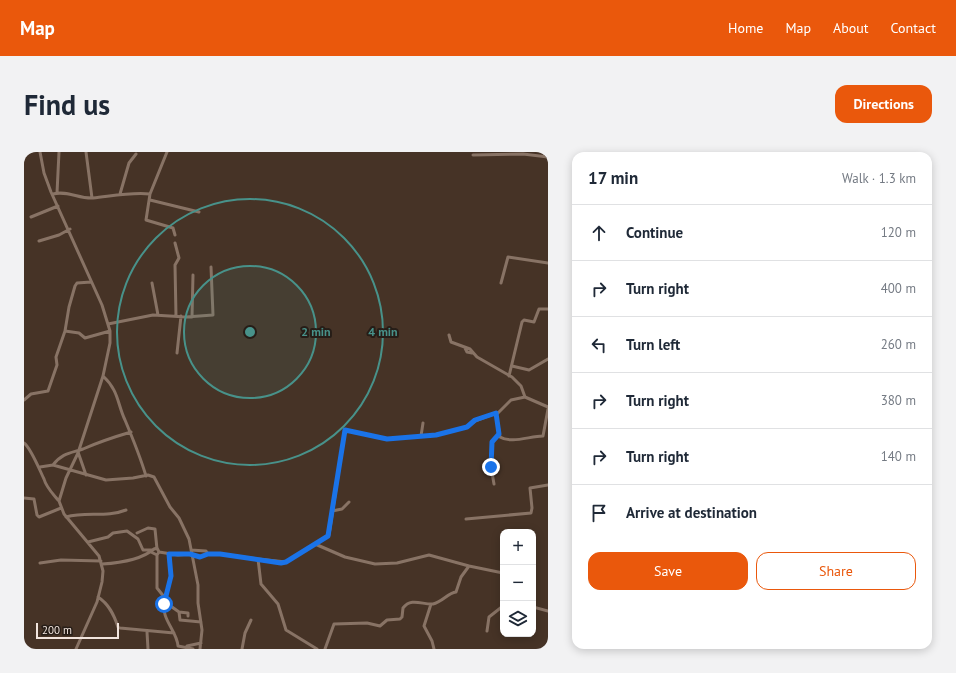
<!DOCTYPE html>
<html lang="en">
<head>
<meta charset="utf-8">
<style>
	body { margin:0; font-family:"PT Sans",sans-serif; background:#f2f2f3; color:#1f2937 }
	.controls { position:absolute; right:12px; bottom:12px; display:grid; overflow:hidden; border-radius:8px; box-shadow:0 2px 10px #0003 }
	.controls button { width:36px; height:36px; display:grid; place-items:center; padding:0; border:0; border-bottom:1px solid #e0e1e3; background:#fff; color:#1f2937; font:20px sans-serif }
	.scale { position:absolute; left:12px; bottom:10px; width:83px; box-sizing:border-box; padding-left:4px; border:2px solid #f2e5de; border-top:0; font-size:11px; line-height:14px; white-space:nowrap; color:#f2e5de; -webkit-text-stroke:3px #261d17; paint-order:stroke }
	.stop { position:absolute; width:12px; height:12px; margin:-9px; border:3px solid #1a73e8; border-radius:50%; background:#fff }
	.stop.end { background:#1a73e8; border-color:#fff; box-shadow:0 1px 4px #0008 }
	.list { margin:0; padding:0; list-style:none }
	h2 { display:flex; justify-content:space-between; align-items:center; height:52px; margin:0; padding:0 16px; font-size:17px }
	h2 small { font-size:13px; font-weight:400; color:#747a83 }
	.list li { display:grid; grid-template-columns:26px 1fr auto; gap:12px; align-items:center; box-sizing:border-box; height:56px; padding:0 16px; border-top:1px solid #e0e1e3 }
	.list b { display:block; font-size:15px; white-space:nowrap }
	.list em { font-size:13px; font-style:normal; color:#747a83 }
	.actions { display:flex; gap:8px; padding:12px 16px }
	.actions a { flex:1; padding:9px 0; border:1px solid #ea580c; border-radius:12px; text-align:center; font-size:14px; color:#ea580c }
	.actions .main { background:#ea580c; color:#fff }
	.icon { flex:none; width:22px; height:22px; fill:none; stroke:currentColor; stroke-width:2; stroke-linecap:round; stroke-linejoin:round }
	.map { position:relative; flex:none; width:524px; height:497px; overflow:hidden; border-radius:12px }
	header { display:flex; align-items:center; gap:24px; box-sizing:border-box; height:56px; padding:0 20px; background:#ea580c; color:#fff }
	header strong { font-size:19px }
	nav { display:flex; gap:22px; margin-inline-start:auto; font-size:14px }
	.intro { display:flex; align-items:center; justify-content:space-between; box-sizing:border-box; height:96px; padding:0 24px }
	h1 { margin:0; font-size:28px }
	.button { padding:10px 18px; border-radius:12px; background:#ea580c; color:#fff; font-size:14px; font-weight:700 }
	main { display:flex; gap:24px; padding:0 24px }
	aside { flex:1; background:#fff; border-radius:12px; box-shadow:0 2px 10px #0003 }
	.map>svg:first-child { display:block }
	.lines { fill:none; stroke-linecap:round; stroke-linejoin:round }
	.minor { stroke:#887365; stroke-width:3 }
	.route { stroke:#1a73e8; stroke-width:5 }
	.ring { fill:none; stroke:#48928a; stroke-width:2 }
	.centre { fill:#48928a; stroke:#261d17; stroke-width:2 }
	.ring-label { font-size:12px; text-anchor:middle; font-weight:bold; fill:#48928a; stroke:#261d17; stroke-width:4; stroke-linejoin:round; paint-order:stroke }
</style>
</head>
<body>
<header>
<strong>Map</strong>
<nav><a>Home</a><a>Map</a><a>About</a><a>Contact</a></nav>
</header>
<div class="intro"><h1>Find us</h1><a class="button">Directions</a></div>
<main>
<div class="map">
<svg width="524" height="497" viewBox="0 0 524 497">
	<rect width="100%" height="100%" fill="#463326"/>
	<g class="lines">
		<path class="minor" d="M 16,0 L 20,21 L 27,40 L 78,153 L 86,179 L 86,191 L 79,224 L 54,301 L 42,326 L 35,349 L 40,362 L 75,404 L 79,419 L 78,430 L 73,450 L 52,497
			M 62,0 L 68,46
			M 449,3 L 499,2 L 524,5
			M 33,41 L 35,0
			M 29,42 C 43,38 55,47 69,46 C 88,44 107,40 126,42 L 122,68 L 149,76 L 151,83
			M 96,42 L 105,11 L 112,2
			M 126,42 L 143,0
			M 126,48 L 175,60
			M 7,65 L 34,54
			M 15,89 L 35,83 L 46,77
			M 151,91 L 155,106 L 151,113 L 152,164
			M 128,131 L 134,163
			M 477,131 L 484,105 L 524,111
			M 168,165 L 169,123
			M 84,172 L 129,163 L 162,165 L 189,163 L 187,115
			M 41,179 L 45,155 L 51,134 L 53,131 L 67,130
			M 425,183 L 427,190 L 446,197 L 453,205 L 488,225 L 497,234 L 501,245 L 524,255
			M 441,196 L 443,200 L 448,201
			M 153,201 L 157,164
			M 488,214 L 505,218 L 524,207
			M 79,224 C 95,239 93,251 101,268 C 109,287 116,304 122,324
			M 485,224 L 498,170 L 500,168 L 510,170 L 515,157 L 524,157
			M 0,248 L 7,242 L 24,239 L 33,213 L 32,205 L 41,179 L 55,181 L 61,186 L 86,179
			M 473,262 L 487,248 L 501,245
			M 397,284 L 399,271
			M 0,291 C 7,296 16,319 20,327 C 22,335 29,342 34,348
			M 54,300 L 62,323
			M 29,313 C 38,301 47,301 59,297 C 75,290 90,285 107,280
			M 16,315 L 29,313 L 82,328 L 109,326 L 124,323 L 130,325 L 146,355 L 155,366 L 165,387 L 174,433 L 174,451 L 178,478 L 176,497
			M 470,332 L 467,315 L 468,290 L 475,282
			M 0,346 L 10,347 L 13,363 L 15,365 L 37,356
			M 308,359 L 318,357 L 325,350
			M 42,365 C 62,359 82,366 102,358
			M 442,367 L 507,361 L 508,356 L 506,336 L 524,333
			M 113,381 L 124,376 L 131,377 L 133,397
			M 64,390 L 84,385 L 89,381 L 103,379 L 114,387 L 119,398 L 128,398
			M 291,392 L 321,405 L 351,412 L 373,411 L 405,403 L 445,414
			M 167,398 L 182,399 L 184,402
			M 135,400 L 154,403 L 166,402 L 176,405 L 184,402 L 196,402 L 234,407 L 237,432 L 254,452 L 262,478 L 293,497
			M 133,403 L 133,436 L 141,446 L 141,450 L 155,460 L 164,461 L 164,464
			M 234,407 L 262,410 L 305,383 L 321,278 L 363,287 L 412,283 L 443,275 L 451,269 L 472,261 L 476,285 C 487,292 506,284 519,284 L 524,257
			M 16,411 L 37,408 L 77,409
			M 78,412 C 95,411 117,408 130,397 L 133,396 L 135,400 L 133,403 L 127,400
			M 74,445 C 85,452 90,463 94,475 L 96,476 L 150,481
			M 141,446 L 147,424 L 145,402
			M 141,450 C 136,467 153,478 154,494 L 169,497
			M 407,452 L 400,474 L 408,489 L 410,497
			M 509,455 L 524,459
			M 155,460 L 156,468 L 177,470
			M 463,479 L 465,465 L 479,454
			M 123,480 L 124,497
			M 163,494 L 177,491
			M 218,497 L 221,481 L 227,468
			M 301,497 L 310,472 L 343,471 L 356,474 L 363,468 L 376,467 L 378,465 L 379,456 C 387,445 399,453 409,452 C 418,450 424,441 432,440 L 437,425 L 445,414 L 479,421"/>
	</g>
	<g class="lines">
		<path class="route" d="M 140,452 L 147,424 L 145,402 L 166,402 L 176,405 L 184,402 L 196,402 L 257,411 L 262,410 L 304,384 L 321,278 L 363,287 L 412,283 L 443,275 L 451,268 L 472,261 L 475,282 L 468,290 L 467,315"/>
	</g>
	<circle cx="226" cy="180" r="66" fill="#48928a" fill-opacity=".12"/>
	<g class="ring">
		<circle cx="226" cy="180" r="66"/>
		<circle cx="226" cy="180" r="133"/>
	</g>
	<circle cx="226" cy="180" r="6" class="centre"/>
	<g class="ring-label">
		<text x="292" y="184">2 min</text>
		<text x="359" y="184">4 min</text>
	</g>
</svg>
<div class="controls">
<button>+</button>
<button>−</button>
<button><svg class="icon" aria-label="layers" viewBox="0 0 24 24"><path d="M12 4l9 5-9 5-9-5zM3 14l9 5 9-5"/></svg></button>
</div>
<div class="scale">200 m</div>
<div class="stop" style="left:140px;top:452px"></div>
<div class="stop end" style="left:467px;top:315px"></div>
</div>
<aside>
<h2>17 min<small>Walk · 1.3 km</small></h2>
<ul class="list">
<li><svg class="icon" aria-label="ahead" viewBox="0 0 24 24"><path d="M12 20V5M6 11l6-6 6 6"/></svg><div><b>Continue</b></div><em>120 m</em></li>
<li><svg class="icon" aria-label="right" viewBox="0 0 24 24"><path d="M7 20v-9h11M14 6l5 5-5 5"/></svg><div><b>Turn right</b></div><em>400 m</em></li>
<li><svg class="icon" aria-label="left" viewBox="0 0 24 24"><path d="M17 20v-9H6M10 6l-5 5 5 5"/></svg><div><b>Turn left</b></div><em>260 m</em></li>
<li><svg class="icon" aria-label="right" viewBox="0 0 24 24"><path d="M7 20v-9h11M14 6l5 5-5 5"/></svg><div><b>Turn right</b></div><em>380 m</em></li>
<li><svg class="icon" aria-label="right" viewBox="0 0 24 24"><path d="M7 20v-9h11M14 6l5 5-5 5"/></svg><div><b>Turn right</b></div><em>140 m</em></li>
<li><svg class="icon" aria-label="arrive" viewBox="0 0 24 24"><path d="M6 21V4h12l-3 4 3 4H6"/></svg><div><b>Arrive at destination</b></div></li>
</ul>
<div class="actions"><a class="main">Save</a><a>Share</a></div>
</aside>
</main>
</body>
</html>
